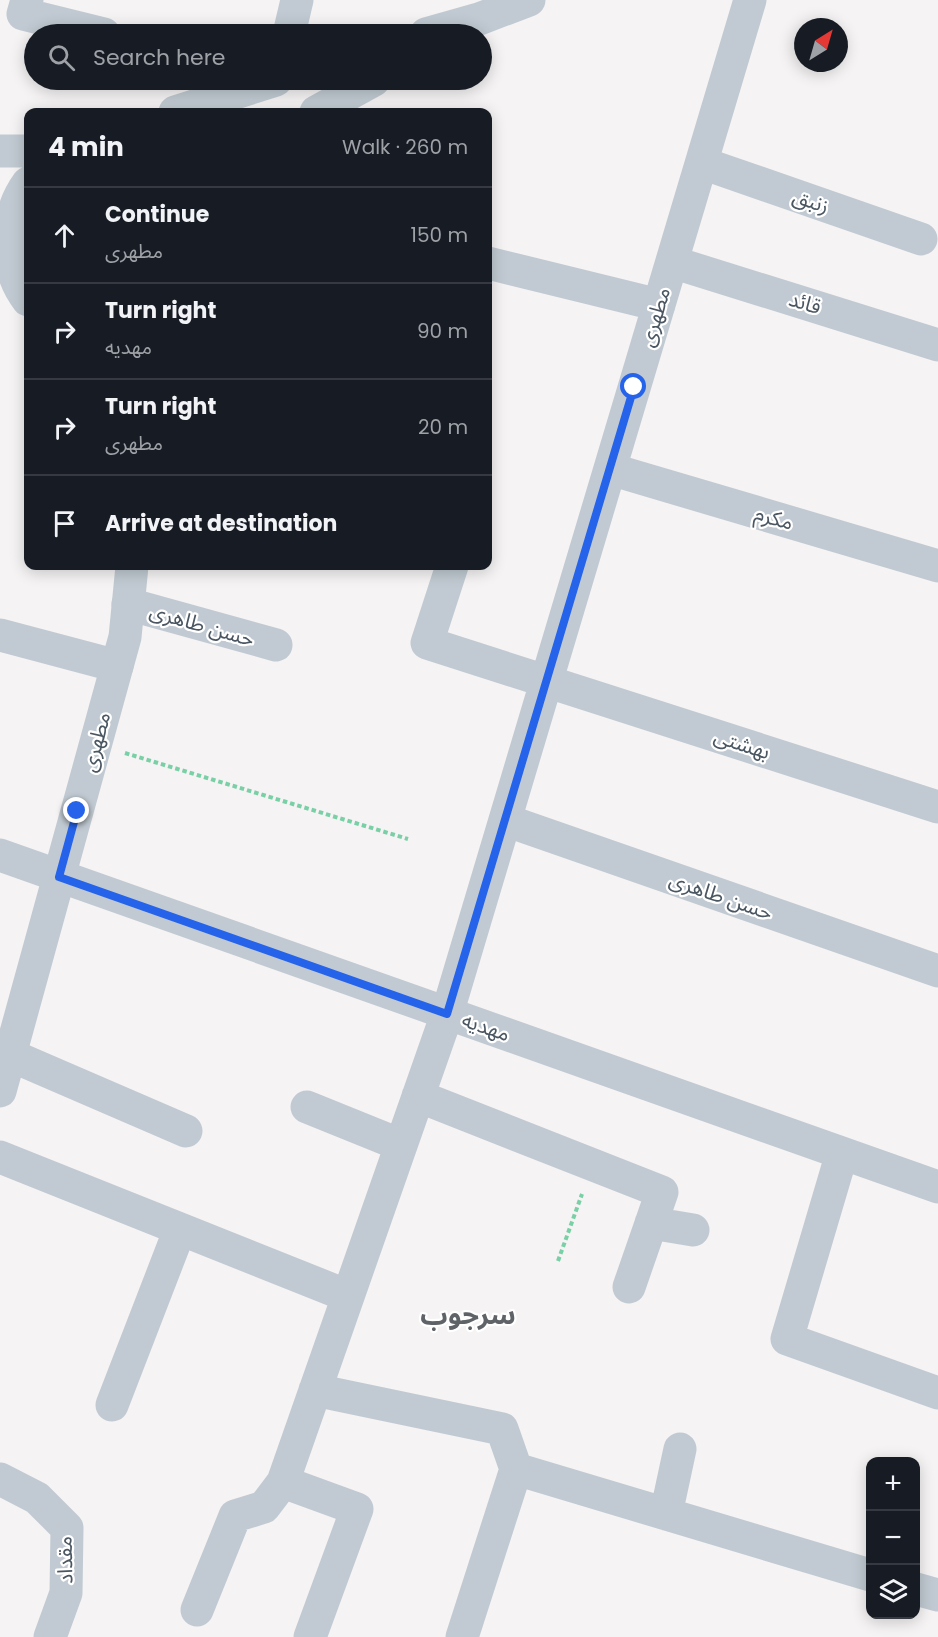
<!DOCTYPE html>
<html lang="en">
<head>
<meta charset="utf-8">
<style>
	body { margin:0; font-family:Poppins,"Noto Sans Arabic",sans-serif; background:#20242c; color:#f1f3f6 }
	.controls { position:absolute; right:18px; bottom:18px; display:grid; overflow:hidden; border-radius:12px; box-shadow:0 3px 15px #0003 }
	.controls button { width:54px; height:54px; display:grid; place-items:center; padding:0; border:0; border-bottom:2px solid #363941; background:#171b24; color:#f1f3f6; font:30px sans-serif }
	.compass { position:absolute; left:794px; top:18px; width:54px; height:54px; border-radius:50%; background:#171b24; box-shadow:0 3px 15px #0003; rotate:37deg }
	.stop { position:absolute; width:18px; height:18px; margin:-14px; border:4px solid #2563eb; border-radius:50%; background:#fff }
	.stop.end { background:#2563eb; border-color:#fff; box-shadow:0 2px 6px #0008 }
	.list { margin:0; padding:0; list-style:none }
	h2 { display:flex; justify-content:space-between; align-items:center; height:78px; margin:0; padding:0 24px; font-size:26px }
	h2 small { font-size:20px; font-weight:400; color:#9ea1a6 }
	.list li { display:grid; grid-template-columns:39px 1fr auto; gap:18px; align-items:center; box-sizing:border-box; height:96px; padding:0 24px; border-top:2px solid #363941 }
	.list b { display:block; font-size:22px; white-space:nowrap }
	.list p { margin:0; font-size:20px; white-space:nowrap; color:#9ea1a6 }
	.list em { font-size:20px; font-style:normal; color:#9ea1a6 }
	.icon { flex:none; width:33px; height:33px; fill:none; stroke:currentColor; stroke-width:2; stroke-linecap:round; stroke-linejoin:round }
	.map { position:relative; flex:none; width:938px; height:1637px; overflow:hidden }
	.search { position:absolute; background:#171b24; box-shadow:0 3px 15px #0003; left:24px; top:24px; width:468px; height:66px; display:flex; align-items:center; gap:15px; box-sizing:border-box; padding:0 21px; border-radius:33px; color:#9ea1a6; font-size:22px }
	.panel { position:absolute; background:#171b24; box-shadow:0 3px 15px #0003; left:24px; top:108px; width:468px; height:462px; border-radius:12px }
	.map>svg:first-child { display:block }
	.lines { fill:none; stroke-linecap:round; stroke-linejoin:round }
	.path { stroke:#7ad0a6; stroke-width:4; stroke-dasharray:4.5 3; stroke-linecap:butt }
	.minor { stroke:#c1cad2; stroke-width:33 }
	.tertiary { stroke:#c1cad2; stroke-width:33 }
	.route { stroke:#2563eb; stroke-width:8 }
	.labels { text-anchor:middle; stroke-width:4.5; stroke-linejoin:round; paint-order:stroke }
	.street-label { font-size:21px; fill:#4a5661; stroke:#fff }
	.district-label { font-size:27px; font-weight:bold; fill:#5f6368; stroke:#fff }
</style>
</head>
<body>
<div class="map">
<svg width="938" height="1637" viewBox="0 0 938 1637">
	<rect width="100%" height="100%" fill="#f5f3f3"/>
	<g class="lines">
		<path class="path" d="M 125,753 L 408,839
			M 558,1261 L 582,1194"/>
		<path class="minor" d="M 27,0 L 23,14 L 104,34
			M 289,34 L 297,0
			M 702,163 L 921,239
			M 672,262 L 938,345
			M 488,263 L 659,305
			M 610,469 L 938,566
			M 452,566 L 427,643 L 938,807
			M 128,604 L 276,645
			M 0,635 L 117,666
			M 505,820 L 938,971
			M 0,855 L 938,1187
			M 10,1055 L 186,1131
			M 418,1096 L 662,1192 L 629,1287
			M 307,1107 L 401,1145
			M 842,1153 L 787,1339 L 938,1393
			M 0,1157 L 348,1296
			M 651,1223 L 693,1230
			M 315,1390 L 502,1429 L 516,1469 L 870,1575
			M 112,1405 L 180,1229
			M 0,1479 L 37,1498 L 67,1528 L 66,1593 L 50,1637
			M 666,1514 L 680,1449
			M 916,1589 L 938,1595
			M 197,1610 L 235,1516 L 264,1507 L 283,1482
			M 310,1637 L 357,1509 L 283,1482 L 447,1014 L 750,0
			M 462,1637 L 516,1469"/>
		<path class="tertiary" d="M 426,34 L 479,19 L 529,0
			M 175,112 L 276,80
			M 316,112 L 374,80
			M 0,151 L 28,151
			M 28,183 C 4,216 3,268 28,300
			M 0,1091 L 125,637 L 132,566"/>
	</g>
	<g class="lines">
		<path class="route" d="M 77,811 L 59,877 L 447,1014 L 634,387"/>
	</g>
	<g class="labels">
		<g class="street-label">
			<text transform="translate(811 201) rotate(19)" y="7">زنبق</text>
			<text transform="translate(805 303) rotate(17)" y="7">قائد</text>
			<text transform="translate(655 317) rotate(-73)" y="7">مطهری</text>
			<text transform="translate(774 518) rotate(16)" y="7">مکرم</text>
			<text transform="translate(202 625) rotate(16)" y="7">حسن طاهری</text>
			<text transform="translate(96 742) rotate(-75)" y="7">مطهری</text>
			<text transform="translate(742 744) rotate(18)" y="7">بهشتی</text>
			<text transform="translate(721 896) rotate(19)" y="7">حسن طاهری</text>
			<text transform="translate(486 1027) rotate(19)" y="7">مهدیه</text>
			<text transform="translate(65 1560) rotate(-91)" y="7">مقداد</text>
		</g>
		<g class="district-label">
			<text x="468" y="1324">سرجوب</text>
		</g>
	</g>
</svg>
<div class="controls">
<button>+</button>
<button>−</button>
<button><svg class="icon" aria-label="layers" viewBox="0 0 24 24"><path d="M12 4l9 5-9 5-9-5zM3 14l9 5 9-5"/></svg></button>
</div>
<svg class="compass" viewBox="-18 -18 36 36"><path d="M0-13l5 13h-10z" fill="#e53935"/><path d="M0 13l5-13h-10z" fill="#9ea1a6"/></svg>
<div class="stop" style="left:634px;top:387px"></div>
<div class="stop end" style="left:77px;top:811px"></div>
<div class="search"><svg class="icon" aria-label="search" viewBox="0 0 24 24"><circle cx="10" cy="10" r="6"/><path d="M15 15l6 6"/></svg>Search here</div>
<section class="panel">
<h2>4 min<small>Walk · 260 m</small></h2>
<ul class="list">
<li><svg class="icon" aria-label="ahead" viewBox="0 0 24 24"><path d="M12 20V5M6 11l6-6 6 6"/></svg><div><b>Continue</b><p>مطهری</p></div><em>150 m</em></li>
<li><svg class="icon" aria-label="right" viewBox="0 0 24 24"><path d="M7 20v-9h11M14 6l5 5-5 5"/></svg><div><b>Turn right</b><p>مهدیه</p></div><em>90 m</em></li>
<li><svg class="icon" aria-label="right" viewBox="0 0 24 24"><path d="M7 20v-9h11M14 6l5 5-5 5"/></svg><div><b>Turn right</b><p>مطهری</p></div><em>20 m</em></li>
<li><svg class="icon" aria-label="arrive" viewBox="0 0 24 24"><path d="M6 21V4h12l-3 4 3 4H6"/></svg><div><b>Arrive at destination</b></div></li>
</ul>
</section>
</div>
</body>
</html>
